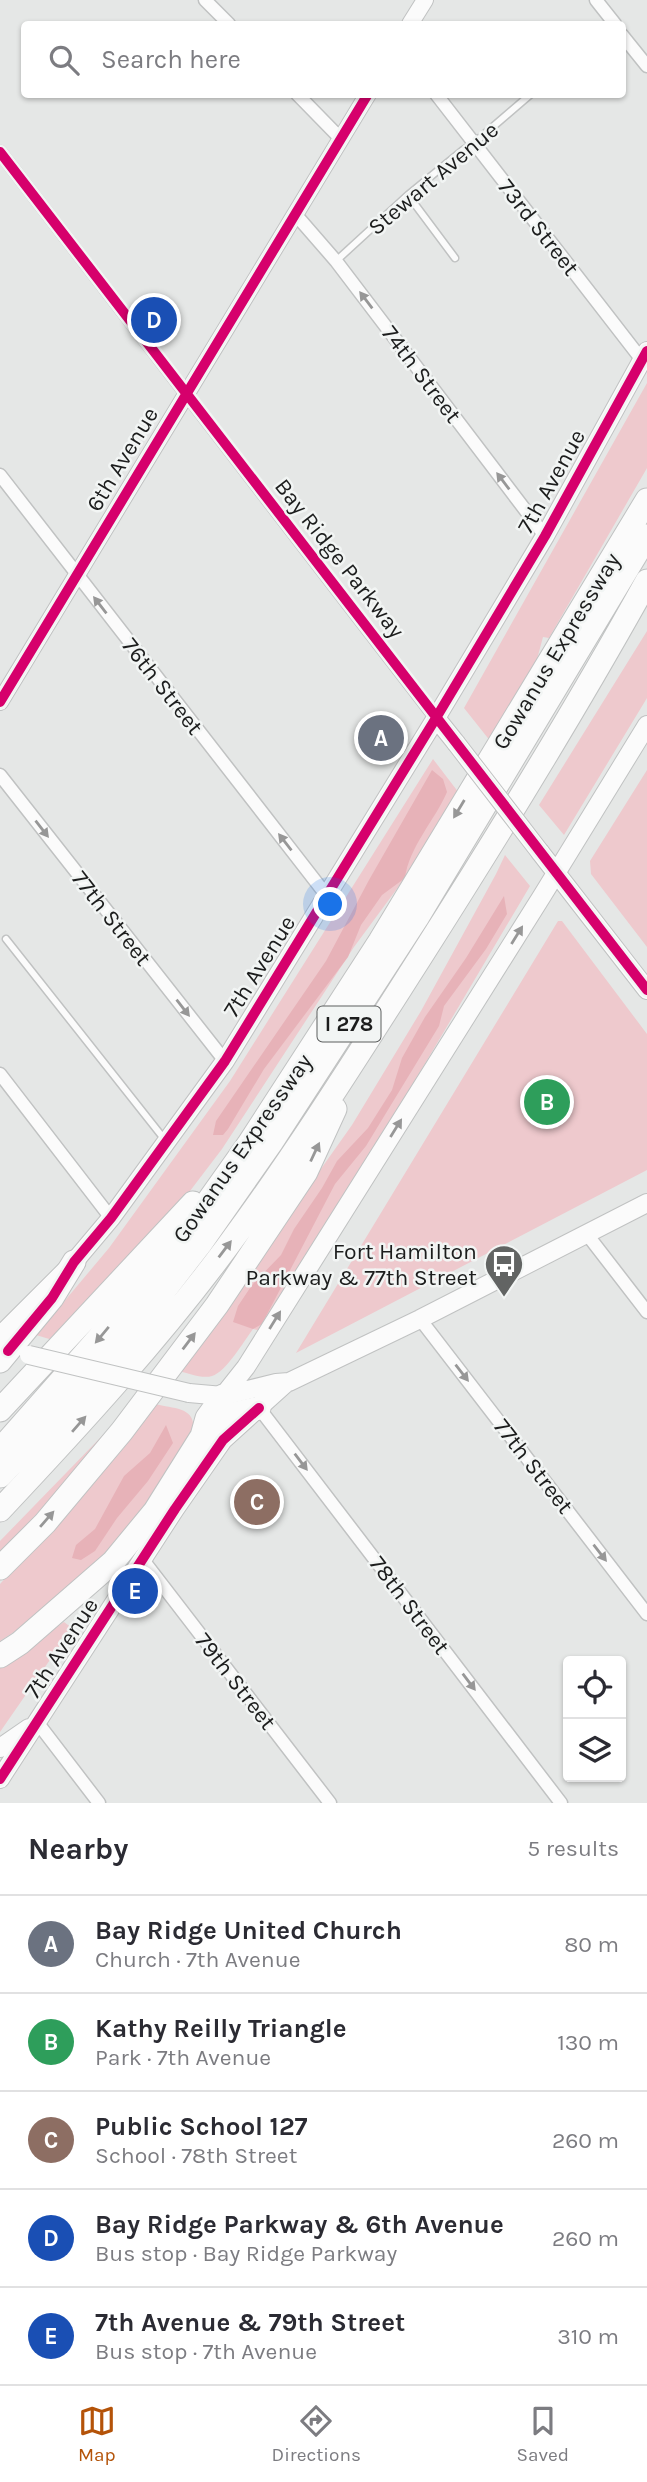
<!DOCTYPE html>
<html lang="en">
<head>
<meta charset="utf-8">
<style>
	body { margin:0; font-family:Karla,sans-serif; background:#f2f2f3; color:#2b2b33 }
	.controls { position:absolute; right:21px; bottom:21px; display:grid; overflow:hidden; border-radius:7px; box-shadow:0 2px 5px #0004 }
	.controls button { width:63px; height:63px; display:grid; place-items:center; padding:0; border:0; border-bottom:2px solid #e1e1e2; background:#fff; color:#2b2b33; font:35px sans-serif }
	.you { position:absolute; left:331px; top:905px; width:24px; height:24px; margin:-18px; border:5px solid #fff; border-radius:50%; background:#1a73e8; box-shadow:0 0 0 10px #1a73e833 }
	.badge { display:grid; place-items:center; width:46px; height:46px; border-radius:50%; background:#b45309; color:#fff; font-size:23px; font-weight:700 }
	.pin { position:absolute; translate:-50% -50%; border:4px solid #fff; box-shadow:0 2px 7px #0006 }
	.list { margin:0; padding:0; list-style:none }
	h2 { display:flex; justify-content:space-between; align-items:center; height:91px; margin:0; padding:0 28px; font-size:30px }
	h2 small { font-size:23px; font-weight:400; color:#7c7c81 }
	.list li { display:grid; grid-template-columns:46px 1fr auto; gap:21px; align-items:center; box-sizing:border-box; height:98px; padding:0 28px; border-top:2px solid #e1e1e2 }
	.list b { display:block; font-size:26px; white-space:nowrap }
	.list p { margin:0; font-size:23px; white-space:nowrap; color:#7c7c81 }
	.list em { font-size:23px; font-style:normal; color:#7c7c81 }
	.icon { flex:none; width:38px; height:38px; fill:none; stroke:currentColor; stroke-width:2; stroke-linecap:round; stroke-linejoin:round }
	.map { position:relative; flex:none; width:647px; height:1803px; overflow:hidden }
	.search { position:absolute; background:#fff; box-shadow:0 2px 5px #0004; left:21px; right:21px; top:21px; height:77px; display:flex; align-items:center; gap:18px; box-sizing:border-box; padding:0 24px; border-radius:7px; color:#7c7c81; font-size:26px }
	.sheet { height:581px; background:#fff }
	nav { display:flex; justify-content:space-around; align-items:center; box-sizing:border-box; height:98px; border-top:2px solid #e1e1e2; background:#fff; font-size:19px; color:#7c7c81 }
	nav a { display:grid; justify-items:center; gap:4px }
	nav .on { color:#b45309 }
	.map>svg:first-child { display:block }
	.green { fill:#eec9cd }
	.forest { fill:#e7b2b8 }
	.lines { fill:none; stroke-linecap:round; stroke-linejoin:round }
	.service-casing { stroke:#c0c2c2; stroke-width:9 }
	.minor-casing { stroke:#c0c2c2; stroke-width:15 }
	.tertiary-casing { stroke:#c0c2c2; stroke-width:18 }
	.secondary-casing { stroke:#c0c2c2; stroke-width:20 }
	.motorway-casing { stroke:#c0c2c2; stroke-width:25 }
	.service { stroke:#fbfbfb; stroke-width:6 }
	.minor { stroke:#fbfbfb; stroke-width:12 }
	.tertiary { stroke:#fbfbfb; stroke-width:16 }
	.secondary { stroke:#fbfbfb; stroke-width:18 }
	.motorway { stroke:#fbfbfb; stroke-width:23 }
	.secondary-bridge-casing { stroke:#c0c2c2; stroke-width:20; stroke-linecap:butt }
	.secondary-bridge { stroke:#fbfbfb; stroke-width:18 }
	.cycleway-casing { stroke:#f2f5f4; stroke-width:15 }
	.cycleway { stroke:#d6006c; stroke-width:10 }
	.oneway { fill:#979797 }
	.labels { text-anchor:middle; stroke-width:5; stroke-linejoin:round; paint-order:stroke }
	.shield { fill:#f2f5f4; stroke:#5c5e5e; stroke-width:2 }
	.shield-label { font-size:21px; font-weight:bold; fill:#1c1d1d }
	.street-label { font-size:23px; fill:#1c1d1d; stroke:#f2f5f4 }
	.poi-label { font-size:23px; fill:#1c1d1d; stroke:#f2f5f4; text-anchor:end }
</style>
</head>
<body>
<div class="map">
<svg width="647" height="1803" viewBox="0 0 647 1803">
	<rect width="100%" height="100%" fill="#e5e7e6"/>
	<path class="green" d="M 647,383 L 647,468 L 549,638 L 543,637 L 536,663 L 491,742 L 464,708 Z
		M 647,631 L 647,698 L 564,835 L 539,805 Z
		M 433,759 L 459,793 L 413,867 L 354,947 L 222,1149 L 177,1208 L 56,1341 L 36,1335 L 109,1248 L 230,1081 Z
		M 647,770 L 647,947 L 591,874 L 590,861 Z
		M 505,855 L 530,886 L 423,1067 L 262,1331 L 253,1329 C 244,1341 226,1372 212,1376 C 202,1379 188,1373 178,1371 L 352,1125 L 421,1011 L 496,874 Z
		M 558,921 L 562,921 L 647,1034 L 647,1170 L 296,1353 Z
		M 134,1403 L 0,1559 L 0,1541 Z
		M 155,1404 C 175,1409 197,1407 193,1432 C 170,1471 148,1511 118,1545 C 85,1583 42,1615 0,1641 L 0,1584 L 123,1449 Z
		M 64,1622 L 72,1628 L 0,1732 L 0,1664 Z"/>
	<path class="forest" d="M 432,770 L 443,779 L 447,792 C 435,820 409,847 405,878 L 382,895 L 361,925 L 348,957 L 264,1069 L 228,1129 L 223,1135 L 213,1135 L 216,1121 L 326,961 L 369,880 Z
		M 504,896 L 507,914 L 486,949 L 444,1006 L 439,1026 L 366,1146 L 335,1184 L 262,1324 L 253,1329 L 233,1322 L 238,1306 L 252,1285 L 281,1255 L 294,1229 L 322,1188 L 337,1161 L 368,1128 L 392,1090 L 402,1058 L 425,1017 L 466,958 Z
		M 166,1425 L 173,1443 L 148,1481 L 117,1518 L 95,1551 L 81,1560 L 72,1558 L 76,1545 L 95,1529 L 124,1476 L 150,1453 Z"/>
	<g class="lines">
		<g class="service-casing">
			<path id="service" d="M 408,195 L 455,258
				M 336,261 L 408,195 L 463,150 L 474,143 L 531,94
				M 6,939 L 165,1140"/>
		</g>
		<g class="minor-casing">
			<path id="minor" d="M 205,0 L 229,24
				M 596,0 L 615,24
				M 622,35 L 647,66
				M 297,94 L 341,139
				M 436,94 L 642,360
				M 0,152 L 436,718
				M 296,215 L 336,261 L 545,536
				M 0,475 L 327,896
				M 0,775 L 225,1061
				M 0,1074 L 111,1218
				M 586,1233 L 647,1312
				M 420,1319 L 647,1614
				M 259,1408 L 561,1803
				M 143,1560 L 330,1803
				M 37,1722 L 99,1803"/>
		</g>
		<g class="tertiary-casing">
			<path id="tertiary" d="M 410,24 L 425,0
				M 0,702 L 368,94"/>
		</g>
		<g class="secondary-casing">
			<path id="secondary" d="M 436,718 L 456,743
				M 540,852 L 647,990
				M 0,1336 L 74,1262 L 111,1218 L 225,1061 L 436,718 L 545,536 L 647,351
				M 189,1393 L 223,1396 L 276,1383 L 289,1382 L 420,1319 L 647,1203
				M 223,1396 L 246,1367 L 542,896 L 647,725
				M 0,1748 L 29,1728
				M 0,1779 L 175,1509 L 223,1440 L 286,1383"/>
		</g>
		<g class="motorway-casing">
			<path id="motorway" d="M 0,1361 L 52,1298 L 74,1262
				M 0,1410 L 193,1203
				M 207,1431 L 224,1416 L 259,1408
				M 0,1450 L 103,1333 L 187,1231 L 248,1145 L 380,941 L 647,500
				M 0,1476 L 67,1405 L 139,1323 L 201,1243 L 271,1143 L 417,918 L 647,536
				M 0,1510 C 79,1426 158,1340 227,1247 C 296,1154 358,1055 420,958 C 499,834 576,709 647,581
				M 0,1568 L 45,1523 L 122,1431 L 217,1305 L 306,1172 L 335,1109
				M 0,1656 L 20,1643 L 113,1562 L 155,1511 L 202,1436 L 207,1418 L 223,1396"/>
		</g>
		<use href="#service" class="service"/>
		<use href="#minor" class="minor"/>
		<use href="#tertiary" class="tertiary"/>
		<use href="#secondary" class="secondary"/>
		<use href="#motorway" class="motorway"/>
		<g class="secondary-bridge-casing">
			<path id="secondary-bridge" d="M 456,743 L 540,852
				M 29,1355 L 189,1393"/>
		</g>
		<use href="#secondary-bridge" class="secondary-bridge"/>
		<g class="cycleway-casing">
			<path id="cycleway" d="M 0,152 L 647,990
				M 0,702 L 368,94
				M 8,1351 L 52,1298 L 74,1262 L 111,1218 L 225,1061 L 436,718 L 545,536 L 647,351
				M 0,1779 L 175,1509 L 223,1440 L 259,1408"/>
		</g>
		<use href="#cycleway" class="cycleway"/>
	</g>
	<defs><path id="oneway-solid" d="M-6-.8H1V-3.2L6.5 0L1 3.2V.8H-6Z" transform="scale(1.75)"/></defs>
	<g class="oneway">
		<use href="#oneway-solid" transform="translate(366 300) rotate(-127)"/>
		<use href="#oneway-solid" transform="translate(503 481) rotate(-127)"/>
		<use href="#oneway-solid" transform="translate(100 605) rotate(-128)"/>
		<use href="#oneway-solid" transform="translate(459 809) rotate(121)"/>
		<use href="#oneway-solid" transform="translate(42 829) rotate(52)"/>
		<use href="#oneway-solid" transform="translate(285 842) rotate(-128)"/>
		<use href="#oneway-solid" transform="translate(517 935) rotate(-58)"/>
		<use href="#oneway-solid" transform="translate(183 1008) rotate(52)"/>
		<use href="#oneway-solid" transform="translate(396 1128) rotate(-58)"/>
		<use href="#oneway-solid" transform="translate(315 1152) rotate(-65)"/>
		<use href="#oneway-solid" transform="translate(225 1249) rotate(-53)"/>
		<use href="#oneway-solid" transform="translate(275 1320) rotate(-58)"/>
		<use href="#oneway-solid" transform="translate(102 1335) rotate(130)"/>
		<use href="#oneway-solid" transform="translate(189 1341) rotate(-53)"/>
		<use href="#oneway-solid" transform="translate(462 1373) rotate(52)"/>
		<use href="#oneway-solid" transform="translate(79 1424) rotate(-49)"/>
		<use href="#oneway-solid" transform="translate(301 1462) rotate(53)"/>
		<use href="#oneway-solid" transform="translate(47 1519) rotate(-49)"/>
		<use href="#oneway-solid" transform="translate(600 1553) rotate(52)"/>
		<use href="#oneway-solid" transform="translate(469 1682) rotate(53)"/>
	</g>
	<defs>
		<g id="bus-pin" transform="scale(2.0125)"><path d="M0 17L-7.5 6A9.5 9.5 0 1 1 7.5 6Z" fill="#626463" stroke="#f2f5f4"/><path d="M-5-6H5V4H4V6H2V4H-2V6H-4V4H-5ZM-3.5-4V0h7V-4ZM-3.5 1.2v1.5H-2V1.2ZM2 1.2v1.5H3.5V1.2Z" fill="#fff"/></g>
	</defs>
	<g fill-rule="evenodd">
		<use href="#bus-pin" x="504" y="1264"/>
	</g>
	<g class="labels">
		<rect class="shield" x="317.5" y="1006.5" width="63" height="35" rx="5"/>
		<g class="shield-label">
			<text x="349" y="1031">I 278</text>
		</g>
		<g class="street-label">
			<text transform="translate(433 178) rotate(-40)" y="8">Stewart Avenue</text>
			<text transform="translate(539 227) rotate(52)" y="8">73rd Street</text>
			<text transform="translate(422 374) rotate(53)" y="8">74th Street</text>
			<text transform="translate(122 459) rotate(-59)" y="8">6th Avenue</text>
			<text transform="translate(551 481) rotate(-61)" y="8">7th Avenue</text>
			<text transform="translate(340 558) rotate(52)" y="8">Bay Ridge Parkway</text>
			<text transform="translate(556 651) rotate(-59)" y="8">Gowanus Expressway</text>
			<text transform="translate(163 686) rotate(52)" y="8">76th Street</text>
			<text transform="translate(112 918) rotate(52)" y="8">77th Street</text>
			<text transform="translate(259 966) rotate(-58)" y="8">7th Avenue</text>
			<text transform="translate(242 1148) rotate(-55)" y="8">Gowanus Expressway</text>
			<text transform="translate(534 1466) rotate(52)" y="8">77th Street</text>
			<text transform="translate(410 1605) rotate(53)" y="8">78th Street</text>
			<text transform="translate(61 1648) rotate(-57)" y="8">7th Avenue</text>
			<text transform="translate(236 1681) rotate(52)" y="8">79th Street</text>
		</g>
		<g class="poi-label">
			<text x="477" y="1259">Fort Hamilton<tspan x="477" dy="26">Parkway &amp; 77th Street</tspan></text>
		</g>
	</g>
</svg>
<div class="controls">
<button><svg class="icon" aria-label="locate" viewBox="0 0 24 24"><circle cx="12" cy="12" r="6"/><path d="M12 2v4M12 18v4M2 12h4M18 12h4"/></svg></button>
<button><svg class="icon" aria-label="layers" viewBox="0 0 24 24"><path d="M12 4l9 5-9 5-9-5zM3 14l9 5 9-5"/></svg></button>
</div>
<div class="you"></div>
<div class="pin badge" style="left:381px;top:738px;background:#6b7280">A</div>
<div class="pin badge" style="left:547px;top:1102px;background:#2e9e5b">B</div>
<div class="pin badge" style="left:257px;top:1502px;background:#8d6e63">C</div>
<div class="pin badge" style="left:154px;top:320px;background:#1a4fb4">D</div>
<div class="pin badge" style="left:135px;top:1591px;background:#1a4fb4">E</div>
<div class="search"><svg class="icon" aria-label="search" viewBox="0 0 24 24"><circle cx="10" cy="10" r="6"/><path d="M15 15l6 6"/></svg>Search here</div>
</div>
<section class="sheet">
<h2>Nearby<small>5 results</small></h2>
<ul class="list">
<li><span class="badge" style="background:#6b7280">A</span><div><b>Bay Ridge United Church</b><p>Church · 7th Avenue</p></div><em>80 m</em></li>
<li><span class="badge" style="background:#2e9e5b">B</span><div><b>Kathy Reilly Triangle</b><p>Park · 7th Avenue</p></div><em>130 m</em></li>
<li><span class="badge" style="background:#8d6e63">C</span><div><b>Public School 127</b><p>School · 78th Street</p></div><em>260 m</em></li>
<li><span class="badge" style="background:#1a4fb4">D</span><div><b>Bay Ridge Parkway &amp; 6th Avenue</b><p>Bus stop · Bay Ridge Parkway</p></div><em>260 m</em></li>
<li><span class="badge" style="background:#1a4fb4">E</span><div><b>7th Avenue &amp; 79th Street</b><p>Bus stop · 7th Avenue</p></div><em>310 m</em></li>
</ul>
</section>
<nav>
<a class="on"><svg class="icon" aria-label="map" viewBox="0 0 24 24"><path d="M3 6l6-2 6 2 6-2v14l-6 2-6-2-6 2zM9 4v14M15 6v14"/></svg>Map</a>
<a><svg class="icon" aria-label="directions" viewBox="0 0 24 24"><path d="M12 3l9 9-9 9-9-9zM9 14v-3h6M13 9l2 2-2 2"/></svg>Directions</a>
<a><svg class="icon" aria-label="saved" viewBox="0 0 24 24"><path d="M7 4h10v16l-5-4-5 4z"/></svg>Saved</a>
</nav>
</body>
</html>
